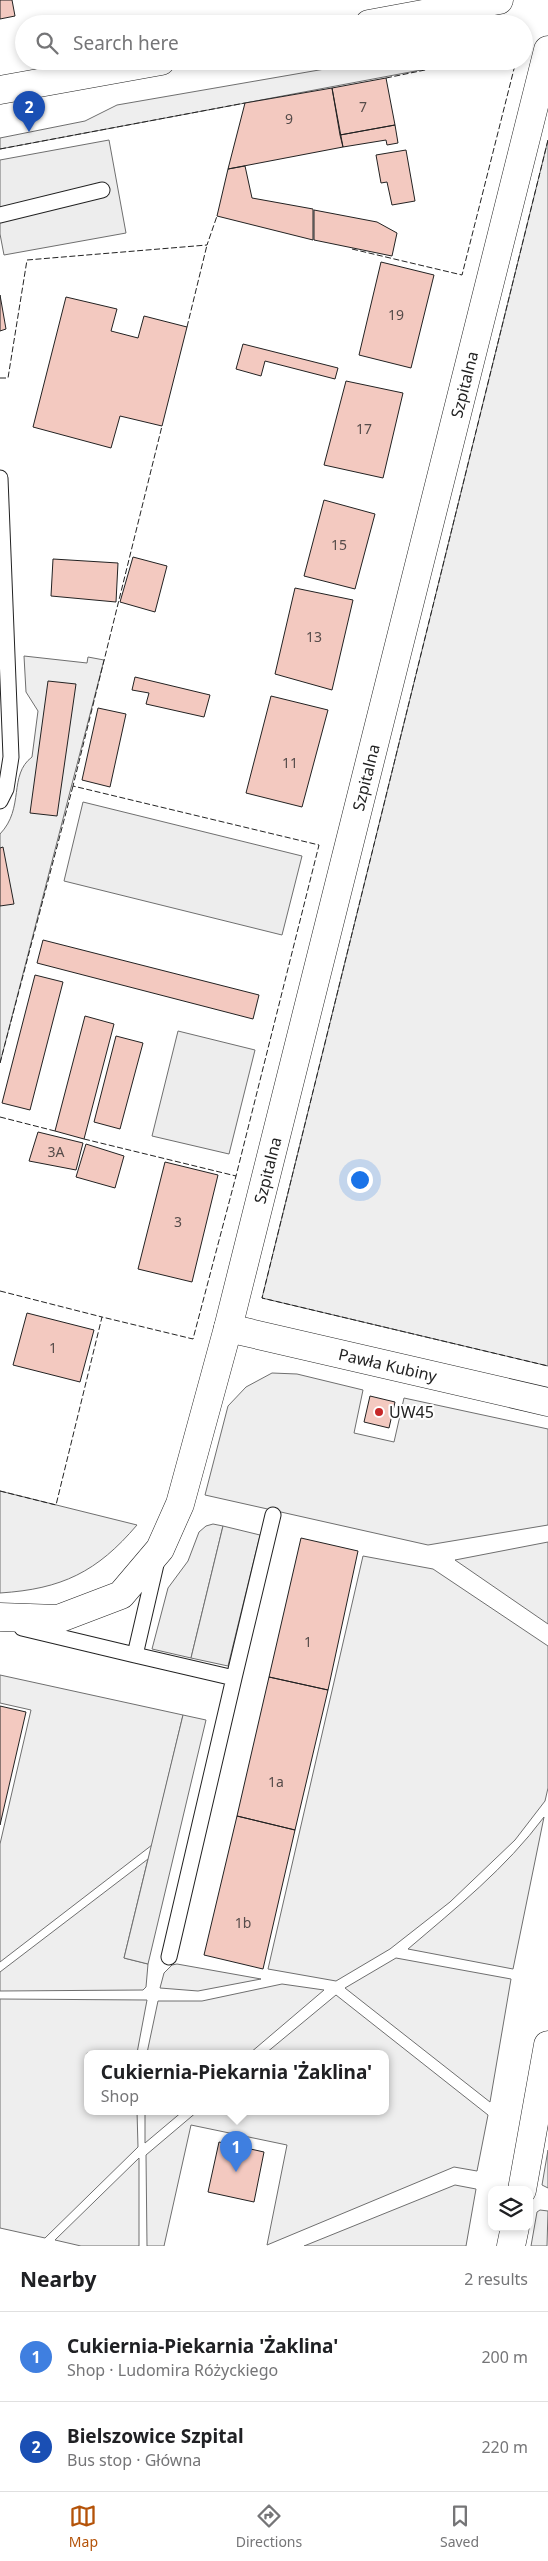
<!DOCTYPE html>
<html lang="en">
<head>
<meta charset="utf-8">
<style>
	body { margin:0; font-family:"Noto Sans",sans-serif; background:#f2f2f2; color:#202124 }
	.controls { position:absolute; right:15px; bottom:15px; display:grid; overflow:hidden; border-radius:10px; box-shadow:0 2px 8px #0003 }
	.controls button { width:45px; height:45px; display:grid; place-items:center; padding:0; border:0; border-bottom:1px solid #e0e0e0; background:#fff; color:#202124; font:25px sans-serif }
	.you { position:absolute; left:359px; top:1179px; width:18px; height:18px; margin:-12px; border:4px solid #fff; border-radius:50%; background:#1a73e8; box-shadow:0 0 0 8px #1a73e833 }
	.badge { display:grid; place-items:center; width:32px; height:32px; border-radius:50%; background:#b45309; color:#fff; font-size:16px; font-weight:700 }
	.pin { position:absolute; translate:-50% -41px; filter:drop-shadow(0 1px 2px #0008) }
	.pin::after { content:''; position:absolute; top:26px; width:18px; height:15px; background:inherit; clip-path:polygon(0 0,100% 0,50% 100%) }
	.popup { position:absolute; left:84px; top:2050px; width:305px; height:65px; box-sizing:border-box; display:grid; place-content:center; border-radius:10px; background:#fff; filter:drop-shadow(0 1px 4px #0005); font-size:16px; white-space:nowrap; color:#757577 }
	.popup b { font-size:19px; color:#202124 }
	.popup::after { content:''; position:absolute; left:50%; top:100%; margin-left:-10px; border:10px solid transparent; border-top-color:#fff }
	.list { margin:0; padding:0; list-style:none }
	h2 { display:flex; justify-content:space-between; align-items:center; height:65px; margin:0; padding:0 20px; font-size:21px }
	h2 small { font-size:16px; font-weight:400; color:#757577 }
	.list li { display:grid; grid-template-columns:32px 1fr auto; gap:15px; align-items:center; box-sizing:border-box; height:90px; padding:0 20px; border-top:1px solid #e0e0e0 }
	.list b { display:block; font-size:19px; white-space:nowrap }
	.list p { margin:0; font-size:16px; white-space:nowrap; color:#757577 }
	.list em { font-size:16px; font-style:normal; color:#757577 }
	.icon { flex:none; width:28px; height:28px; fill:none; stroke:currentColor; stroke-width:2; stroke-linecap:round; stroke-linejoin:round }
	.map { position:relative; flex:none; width:548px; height:2246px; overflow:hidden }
	.search { position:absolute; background:#fff; box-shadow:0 2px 8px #0003; left:15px; right:15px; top:15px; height:55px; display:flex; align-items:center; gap:12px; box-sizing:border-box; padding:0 18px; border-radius:28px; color:#757577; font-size:19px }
	.sheet { height:245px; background:#fff }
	nav { display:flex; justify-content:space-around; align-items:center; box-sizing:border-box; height:70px; border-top:1px solid #e0e0e0; background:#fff; font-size:14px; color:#757577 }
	nav a { display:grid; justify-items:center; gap:2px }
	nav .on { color:#b45309 }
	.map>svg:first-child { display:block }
	.green { fill:#eee; stroke:#6f6f6f }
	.parking { fill:#ededed; stroke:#6f6f6f }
	.building { fill:#f3c9c0; stroke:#222 }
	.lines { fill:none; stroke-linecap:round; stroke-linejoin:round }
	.service-casing { stroke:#222; stroke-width:17 }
	.minor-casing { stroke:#222; stroke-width:29 }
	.tertiary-casing { stroke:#222; stroke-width:29 }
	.service { stroke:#fff; stroke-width:15 }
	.minor { stroke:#fff; stroke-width:28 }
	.tertiary { stroke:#fff; stroke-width:28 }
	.fence { stroke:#222; stroke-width:1; stroke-dasharray:6 2.5; stroke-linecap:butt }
	.poi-dot { fill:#c62828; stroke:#fff; stroke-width:2 }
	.labels { text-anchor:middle; stroke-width:4; stroke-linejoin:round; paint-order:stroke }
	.number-label { font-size:14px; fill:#564c4a }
	.street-label { font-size:16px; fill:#222; stroke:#fff }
	.poi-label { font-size:16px; fill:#222; stroke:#fff; text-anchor:start }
</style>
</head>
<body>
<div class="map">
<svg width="548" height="2246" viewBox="0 0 548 2246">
	<rect width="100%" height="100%" fill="#fff"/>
	<path class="green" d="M 371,61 L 469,61 L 0,149 L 0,138 L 85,121 L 117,105 Z
		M 548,140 L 548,1366 L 262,1298 Z
		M 24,656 L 87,663 L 88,657 L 104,660 L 0,1063 L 0,834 C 25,808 8,775 32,757 L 38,711 L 26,692 Z
		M 272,1373 L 297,1374 L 363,1390 L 354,1433 L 394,1442 L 404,1398 L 548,1429 L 548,1525 L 428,1545 L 205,1495 L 228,1406 L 246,1387 Z
		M 0,1491 L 137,1525 C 97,1572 62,1589 0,1593 Z
		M 213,1524 L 223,1526 L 191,1658 L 152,1649 L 168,1588 L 188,1561 L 199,1532 L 206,1526 Z
		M 548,1542 L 548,1624 L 455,1560 Z
		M 363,1556 L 433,1569 L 548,1646 L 548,1788 L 545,1801 L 515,1840 L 450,1902 L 390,1949 L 336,1981 L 268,1969 Z
		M 0,1675 L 183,1715 L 152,1845 L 0,1962 L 0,1844 L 31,1710 L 0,1703 Z
		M 544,1817 L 513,1969 L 408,1949 C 456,1908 506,1868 544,1817 Z
		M 148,1859 L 124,1958 L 148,1964 L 146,1987 L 143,1990 L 0,1991 L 0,1972 Z
		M 396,1958 L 511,1979 L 490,2102 L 345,1988 Z
		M 177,1964 L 261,1979 L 198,1991 L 160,1988 L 164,1973 L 172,1965 Z
		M 282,1984 L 324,1990 L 250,2053 L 147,2053 L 158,2001 L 202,2001 Z
		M 336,1995 L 488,2115 L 477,2171 L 454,2167 L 267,2245 L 287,2145 L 191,2125 L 164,2246 L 147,2246 L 146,2155 L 198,2111 L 385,2111 L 385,2053 L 266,2053 Z
		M 0,1999 L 147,2000 L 137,2053 L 87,2053 L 87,2111 L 137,2111 L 138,2147 L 45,2238 L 0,2228 Z
		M 145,2111 L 183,2111 L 145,2143 Z
		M 548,2150 L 548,2188 L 542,2185 Z
		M 139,2158 L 139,2246 L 81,2246 L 55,2240 Z
		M 455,2185 L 476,2189 L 466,2246 L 304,2246 Z
		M 540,2210 L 548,2211 L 547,2246 L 531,2246 L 537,2212 Z"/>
	<path class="parking" d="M 109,140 L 126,233 L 4,255 L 0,234 L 0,160 Z
		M 83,802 L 302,856 L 282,935 L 64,881 Z
		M 178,1031 L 255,1050 L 229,1154 L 152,1136 Z
		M 223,1526 L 260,1535 L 228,1666 L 191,1658 Z
		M 183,1715 L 206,1720 L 148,1964 L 124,1958 Z"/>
	<path class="building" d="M 0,0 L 12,0 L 15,16 L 0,19 Z
		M 386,78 L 395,125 L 340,135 L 332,88 Z
		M 332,88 L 343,147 L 228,169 L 245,103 Z
		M 395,125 L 398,143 L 387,145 L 386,140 L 343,147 L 340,135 Z
		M 406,150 L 415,201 L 392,205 L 387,182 L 381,183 L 376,155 Z
		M 245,166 L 252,198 L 313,209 L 313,240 L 217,216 L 228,169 Z
		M 314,210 L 377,222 L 397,233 L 392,256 L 314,240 Z
		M 381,262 L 434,275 L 411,368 L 359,355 Z
		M 0,295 L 6,329 L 0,331 Z
		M 66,297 L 117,309 L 111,331 L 138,338 L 144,316 L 187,327 L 162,426 L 120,416 L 111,448 L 33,427 Z
		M 243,344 L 338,368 L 335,379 L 265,361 L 261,376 L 236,369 Z
		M 346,381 L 403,393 L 383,478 L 324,465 Z
		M 324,500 L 375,514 L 355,589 L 304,576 Z
		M 133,557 L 167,566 L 155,612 L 120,602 Z
		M 53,559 L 118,563 L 116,602 L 51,596 Z
		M 295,588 L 353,600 L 332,690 L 275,674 Z
		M 135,677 L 210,695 L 204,717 L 146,704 L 149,693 L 132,690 Z
		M 48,681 L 76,684 L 57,816 L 30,813 Z
		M 271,696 L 328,710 L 302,807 L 246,793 Z
		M 98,708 L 126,714 L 110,787 L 82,780 Z
		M 3,847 L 14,904 L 0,906 L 0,848 Z
		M 43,940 L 259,995 L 253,1019 L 37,963 Z
		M 35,975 L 63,982 L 30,1110 L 2,1103 Z
		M 85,1016 L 114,1024 L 84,1139 L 55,1131 Z
		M 116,1036 L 143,1043 L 120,1129 L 94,1122 Z
		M 38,1132 L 83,1143 L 76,1170 L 29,1161 Z
		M 86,1144 L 124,1156 L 115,1188 L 76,1177 Z
		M 165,1162 L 218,1175 L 192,1282 L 138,1269 Z
		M 27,1313 L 94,1330 L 80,1382 L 13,1365 Z
		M 370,1396 L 395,1402 L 389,1428 L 364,1422 Z
		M 301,1538 L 358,1551 L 328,1690 L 269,1677 Z
		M 269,1677 L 328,1690 L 295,1830 L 237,1816 Z
		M 0,1706 L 26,1712 L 0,1825 Z
		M 237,1816 L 295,1830 L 263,1969 L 204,1955 Z
		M 219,2142 L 264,2152 L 254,2202 L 208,2192 Z"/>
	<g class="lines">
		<g class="service-casing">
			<path id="service" d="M 0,215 L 102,190
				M 0,478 L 11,757 L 6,789 L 0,801
				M 22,1628 L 135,1655 L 157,1560
				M 135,1655 L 234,1678 L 273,1515
				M 169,1957 L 234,1678"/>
		</g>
		<g class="minor-casing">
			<g id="minor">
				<path id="s1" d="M 228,1328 L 548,1402"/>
				<path id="s2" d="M 0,1617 L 58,1619 L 121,1595 L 160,1549 L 180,1504 L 228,1328 L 548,50"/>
				<path d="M 522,2190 L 548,2045"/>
				<path d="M 511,2246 L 515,2227"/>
			</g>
		</g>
		<g class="tertiary-casing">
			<path id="tertiary" d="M 369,24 L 499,0
				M 0,90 L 161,61"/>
		</g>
		<use href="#service" class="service"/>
		<use href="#minor" class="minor"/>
		<use href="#tertiary" class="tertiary"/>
		<path class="fence" d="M 386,78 L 469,61
			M 548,140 L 262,1298 L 548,1366
			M 0,149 L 245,103
			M 352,249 L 462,275 L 516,61
			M 187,327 L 207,245
			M 0,378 L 8,378 L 27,260 L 207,245 L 217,216
			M 0,1063 L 73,786
			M 0,1117 L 55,1131
			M 84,1139 L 236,1176 L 319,845 L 73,786 L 162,426
			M 0,1291 L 102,1317
			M 0,1491 L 56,1505 L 102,1317 L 193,1339 L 236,1176"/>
	</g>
	<circle class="poi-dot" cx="379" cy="1412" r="5"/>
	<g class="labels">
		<g class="number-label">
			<text x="363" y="112">7</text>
			<text x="289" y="124">9</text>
			<text x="396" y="320">19</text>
			<text x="364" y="434">17</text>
			<text x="339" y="550">15</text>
			<text x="314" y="642">13</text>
			<text x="290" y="768">11</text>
			<text x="56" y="1157">3A</text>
			<text x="178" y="1227">3</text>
			<text x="53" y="1353">1</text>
			<text x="308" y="1647">1</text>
			<text x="276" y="1787">1a</text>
			<text x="243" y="1928">1b</text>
		</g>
		<g class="street-label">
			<text dy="6" stroke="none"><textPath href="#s2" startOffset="1390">Szpitalna</textPath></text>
			<text dy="6" stroke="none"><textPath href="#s2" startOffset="985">Szpitalna</textPath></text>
			<text dy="6" stroke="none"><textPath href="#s2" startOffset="580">Szpitalna</textPath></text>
			<text dy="6" stroke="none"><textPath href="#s1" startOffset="164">Pawła Kubiny</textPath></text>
		</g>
		<g class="poi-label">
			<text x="389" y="1418">UW45</text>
		</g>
	</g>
</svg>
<div class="controls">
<button><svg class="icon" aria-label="layers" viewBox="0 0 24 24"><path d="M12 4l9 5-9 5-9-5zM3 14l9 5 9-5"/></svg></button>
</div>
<div class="you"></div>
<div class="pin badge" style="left:236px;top:2172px;background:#3f7fe0">1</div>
<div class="popup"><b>Cukiernia-Piekarnia 'Żaklina'</b>Shop</div>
<div class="pin badge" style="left:29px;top:132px;background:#1a4fb4">2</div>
<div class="search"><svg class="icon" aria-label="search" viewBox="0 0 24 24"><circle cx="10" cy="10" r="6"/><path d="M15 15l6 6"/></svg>Search here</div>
</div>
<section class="sheet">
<h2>Nearby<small>2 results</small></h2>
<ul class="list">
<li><span class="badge" style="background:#3f7fe0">1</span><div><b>Cukiernia-Piekarnia 'Żaklina'</b><p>Shop · Ludomira Różyckiego</p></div><em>200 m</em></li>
<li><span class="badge" style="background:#1a4fb4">2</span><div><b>Bielszowice Szpital</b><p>Bus stop · Główna</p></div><em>220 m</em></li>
</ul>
</section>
<nav>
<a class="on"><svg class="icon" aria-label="map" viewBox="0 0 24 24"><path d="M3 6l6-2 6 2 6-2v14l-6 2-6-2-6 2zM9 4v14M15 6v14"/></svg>Map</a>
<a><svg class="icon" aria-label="directions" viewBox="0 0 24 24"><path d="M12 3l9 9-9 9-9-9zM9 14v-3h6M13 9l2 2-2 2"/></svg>Directions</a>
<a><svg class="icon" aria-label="saved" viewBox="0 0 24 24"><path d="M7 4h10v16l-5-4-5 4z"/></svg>Saved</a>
</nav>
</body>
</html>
